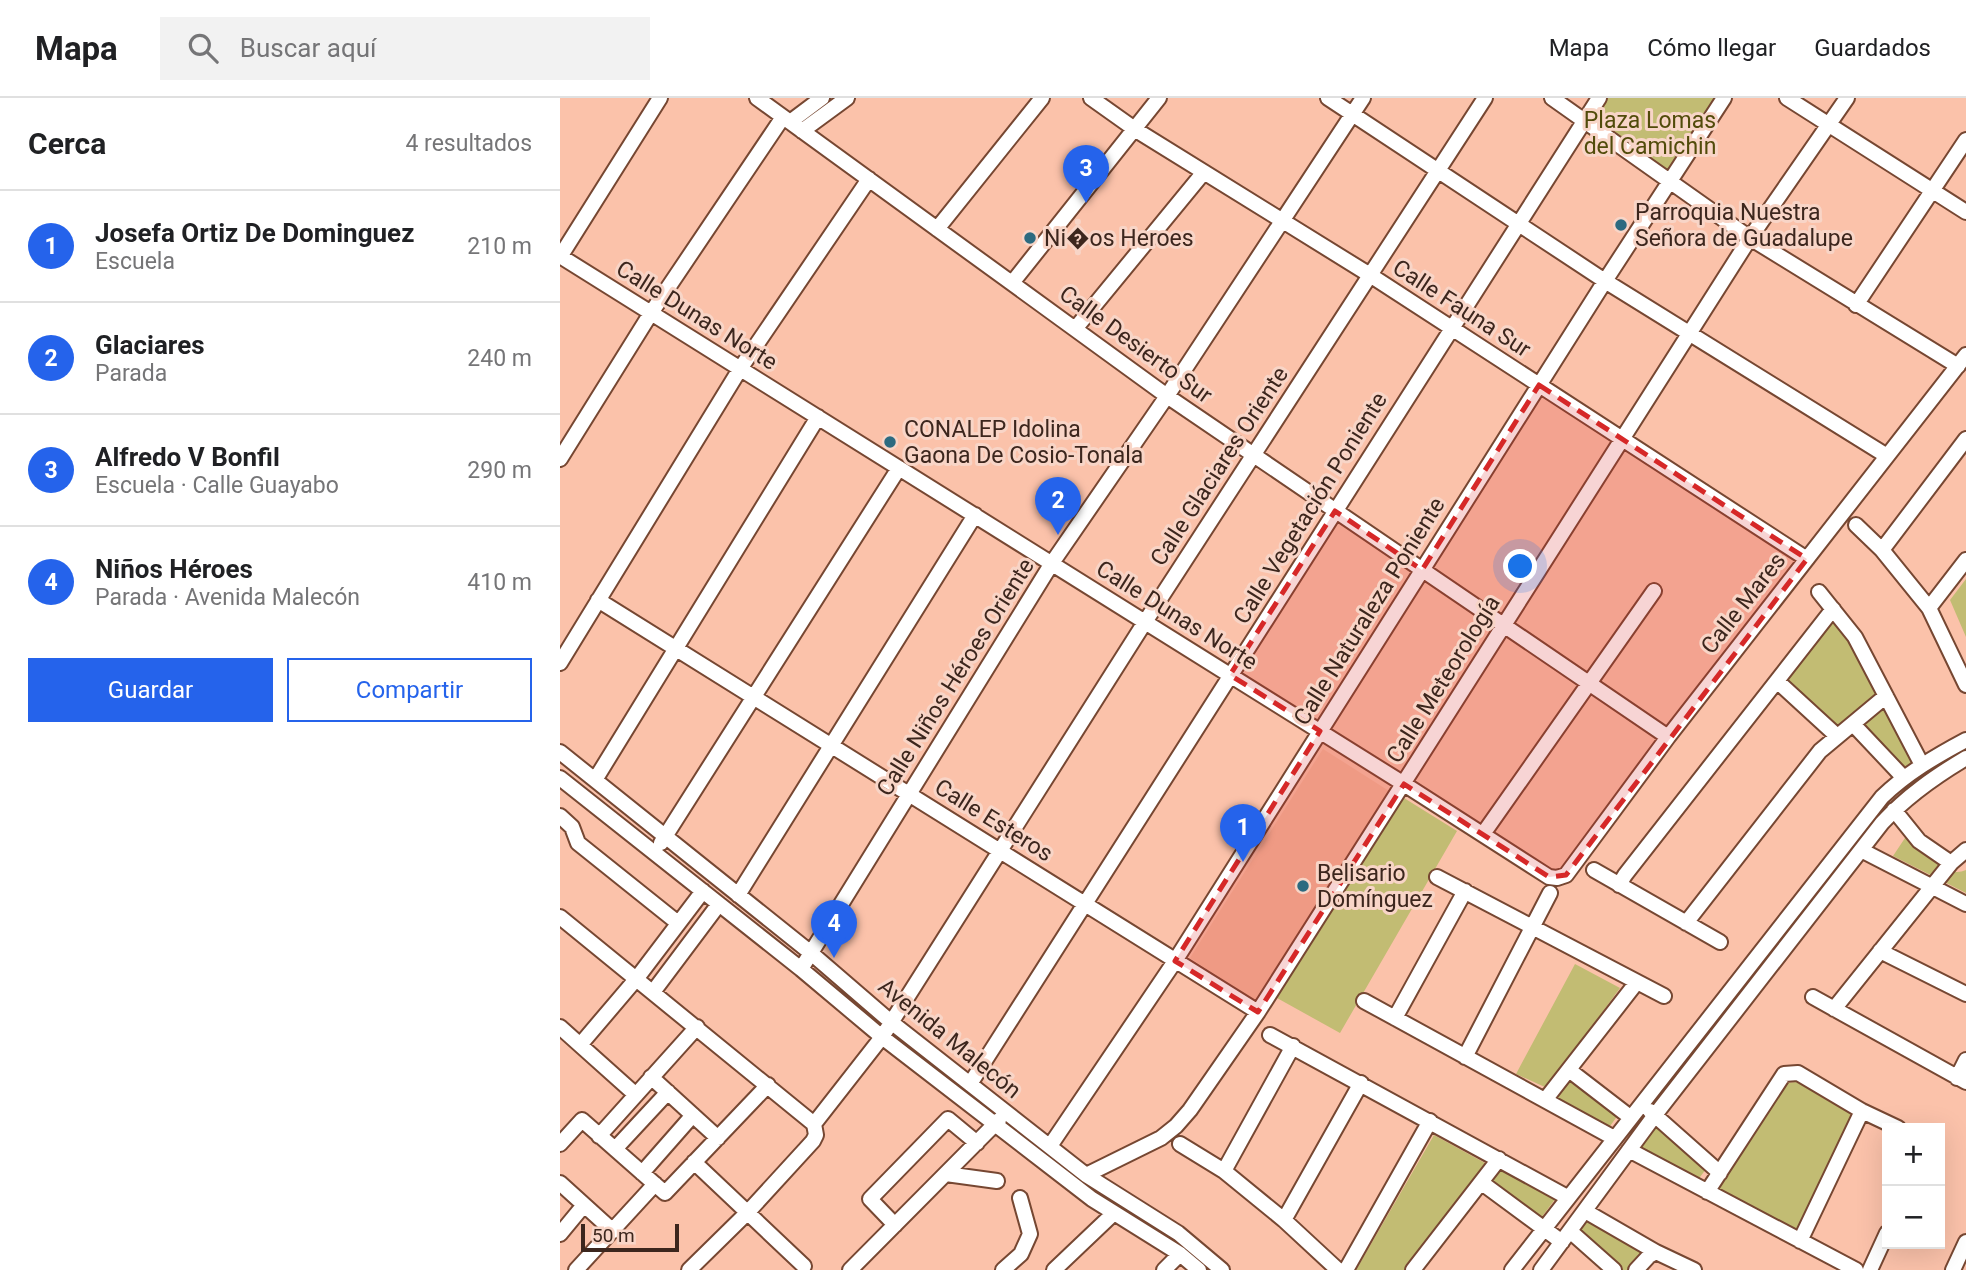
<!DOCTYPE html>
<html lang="es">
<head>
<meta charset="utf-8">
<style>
	body { margin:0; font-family:Roboto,sans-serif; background:#f2f2f2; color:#202124 }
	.controls { position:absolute; right:21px; bottom:21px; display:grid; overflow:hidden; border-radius:0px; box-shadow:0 7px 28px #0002 }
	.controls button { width:63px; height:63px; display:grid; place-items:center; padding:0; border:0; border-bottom:2px solid #e0e0e0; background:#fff; color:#202124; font:35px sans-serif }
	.scale { position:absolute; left:21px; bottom:18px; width:98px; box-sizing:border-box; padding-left:7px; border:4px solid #3c261d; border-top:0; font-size:19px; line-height:24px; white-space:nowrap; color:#3c261d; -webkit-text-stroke:5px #f8d5c7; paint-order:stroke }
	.you { position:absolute; left:961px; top:469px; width:24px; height:24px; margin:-18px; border:5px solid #fff; border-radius:50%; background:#1a73e8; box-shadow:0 0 0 10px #1a73e833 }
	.badge { display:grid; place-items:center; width:46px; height:46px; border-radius:50%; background:#2563eb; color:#fff; font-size:23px; font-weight:700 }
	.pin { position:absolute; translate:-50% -58px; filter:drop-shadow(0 2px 4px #0008) }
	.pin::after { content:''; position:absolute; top:37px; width:24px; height:21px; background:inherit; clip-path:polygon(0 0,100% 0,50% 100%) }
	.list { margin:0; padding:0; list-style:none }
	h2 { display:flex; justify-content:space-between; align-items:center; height:91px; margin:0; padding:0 28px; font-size:30px }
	h2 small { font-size:23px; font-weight:400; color:#757577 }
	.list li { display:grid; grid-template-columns:46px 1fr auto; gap:21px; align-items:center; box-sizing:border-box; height:112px; padding:0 28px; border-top:2px solid #e0e0e0 }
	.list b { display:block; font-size:26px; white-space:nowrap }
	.list p { margin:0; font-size:23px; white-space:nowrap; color:#757577 }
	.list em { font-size:23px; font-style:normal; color:#757577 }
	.actions { display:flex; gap:14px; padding:21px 28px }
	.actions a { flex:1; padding:16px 0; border:2px solid #2563eb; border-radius:0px; text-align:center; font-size:24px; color:#2563eb }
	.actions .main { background:#2563eb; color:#fff }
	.icon { flex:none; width:38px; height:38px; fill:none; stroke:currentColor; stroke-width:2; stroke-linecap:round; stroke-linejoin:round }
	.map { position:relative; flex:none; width:1406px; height:1172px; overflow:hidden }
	header { display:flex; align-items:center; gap:42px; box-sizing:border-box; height:98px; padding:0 35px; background:#fff; border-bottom:2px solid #e0e0e0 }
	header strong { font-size:33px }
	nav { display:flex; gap:38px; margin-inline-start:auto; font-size:24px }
	.search { width:490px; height:63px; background:#f2f2f2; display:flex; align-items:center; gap:18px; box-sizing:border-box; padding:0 24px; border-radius:0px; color:#757577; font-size:26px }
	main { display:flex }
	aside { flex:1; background:#fff }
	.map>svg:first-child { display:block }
	.built { fill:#f6b79b }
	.green { fill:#c2bc73 }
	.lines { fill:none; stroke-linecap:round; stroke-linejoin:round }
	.minor-casing { stroke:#764732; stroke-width:18 }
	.minor { stroke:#fff; stroke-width:14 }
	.marked { fill:#d62828; fill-opacity:0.2; stroke:#d62828; stroke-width:5; stroke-dasharray:14 9; stroke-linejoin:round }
	.poi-dot { fill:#2c6a80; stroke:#f8d5c7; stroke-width:2.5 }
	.labels { text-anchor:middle; stroke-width:6; stroke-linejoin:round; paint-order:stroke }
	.park-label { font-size:23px; fill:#514b0a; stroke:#f8d5c7 }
	.poi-label { font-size:23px; fill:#3c261d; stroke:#f8d5c7; text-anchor:start }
	.street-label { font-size:23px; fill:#3c261d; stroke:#f8d5c7 }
</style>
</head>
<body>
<header>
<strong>Mapa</strong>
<div class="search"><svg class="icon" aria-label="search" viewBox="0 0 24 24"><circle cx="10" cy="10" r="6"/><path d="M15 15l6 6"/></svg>Buscar aquí</div>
<nav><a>Mapa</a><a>Cómo llegar</a><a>Guardados</a></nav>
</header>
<main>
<aside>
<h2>Cerca<small>4 resultados</small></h2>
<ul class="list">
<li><span class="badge">1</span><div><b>Josefa Ortiz De Dominguez</b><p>Escuela</p></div><em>210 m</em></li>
<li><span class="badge">2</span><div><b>Glaciares</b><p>Parada</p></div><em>240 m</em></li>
<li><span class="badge">3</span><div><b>Alfredo V Bonfil</b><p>Escuela · Calle Guayabo</p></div><em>290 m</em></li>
<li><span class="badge">4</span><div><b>Niños Héroes</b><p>Parada · Avenida Malecón</p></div><em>410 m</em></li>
</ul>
<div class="actions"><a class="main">Guardar</a><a>Compartir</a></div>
</aside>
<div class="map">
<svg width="1406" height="1172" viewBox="0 0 1406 1172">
	<rect width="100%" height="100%" fill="#fbc2aa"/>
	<path class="built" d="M 763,651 L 829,693 L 696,903 L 630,860 Z"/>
	<path class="green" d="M 1043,0 L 1153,0 L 1157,3 L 1101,86 L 1021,32 Z
		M 1406,481 L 1406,539 L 1390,502 Z
		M 1274,522 L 1292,541 L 1320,596 L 1278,630 L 1225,585 Z
		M 1326,606 L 1356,664 L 1344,673 L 1300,626 Z
		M 844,700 L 897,733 L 780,935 L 717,900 Z
		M 1347,737 C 1362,751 1384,782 1406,772 L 1406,795 L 1333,758 Z
		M 1015,866 L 1060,890 L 987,990 L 956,976 Z
		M 1010,981 L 1058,1017 L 1048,1031 L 995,1001 Z
		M 1236,984 L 1289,1012 L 1291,1020 L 1237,1133 L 1156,1090 L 1226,985 Z
		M 1096,1026 L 1146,1071 L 1137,1083 L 1079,1051 Z
		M 874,1037 L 925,1065 L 844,1172 L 796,1172 Z
		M 942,1070 L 996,1100 L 981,1120 L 930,1085 Z
		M 1025,1120 L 1083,1153 L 1067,1172 L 1061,1172 L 1016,1133 Z"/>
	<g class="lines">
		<g class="minor-casing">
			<path id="minor" d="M 197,0 L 607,298 L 1108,639
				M 531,0 L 576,32 L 810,177 L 1247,461
				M 768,0 L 1045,183 L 1327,358
				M 992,0 L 1190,140 L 1398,268
				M 1227,0 L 1406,114
				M 230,24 L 262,0
				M 242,33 L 287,0
				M 377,131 L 482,0
				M 0,158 L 844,686 L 989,779 L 997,780 L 1006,777 L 1108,639 L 1406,257
				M 0,159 L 100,0
				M 452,185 L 599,0
				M 1296,207 L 1406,42
				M 515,231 L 644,74
				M 0,361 L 91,215 L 223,19
				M 1296,427 L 1322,452 L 1369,510 L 1406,587
				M 1322,452 L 1406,341
				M 1259,494 L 1295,539 L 1362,667
				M 38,502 L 698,914
				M 1369,510 L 1406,462
				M 0,565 L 180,271 L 309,81
				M 1217,583 L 1277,638
				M 1293,626 L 1343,679
				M 0,654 L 251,855 L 331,924 L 526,1077 L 618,1135 L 662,1172
				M 0,680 L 241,871 L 322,939 L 532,1101 L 620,1156 L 639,1172
				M 35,682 L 258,319
				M 1334,712 L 1359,743 L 1391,765
				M 0,718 L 12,729 L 18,745 L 118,825
				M 923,736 L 1094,493
				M 101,745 L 339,370
				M 1301,752 L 1406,806
				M 1034,772 L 1160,844
				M 877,779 L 1104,898
				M 1059,787 L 1065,777 L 1273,511
				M 178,797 L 415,417
				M 0,819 L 254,1026
				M 1126,825 L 1260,653 L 1326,598
				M 1320,853 L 1406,896
				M 241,871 L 492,465 L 607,298 L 803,0
				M 93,894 L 159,806
				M 1253,899 L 1406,984
				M 804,903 L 1054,1040
				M 1274,911 L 1391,765 L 1406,752
				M 835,920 L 905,793
				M 0,929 L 76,997
				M 710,937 L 1007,1099
				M 20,947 L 77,880 L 143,793
				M 905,959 L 990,795
				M 1009,972 L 1070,1019
				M 91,979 L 158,1040
				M 1397,980 L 1406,962
				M 410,986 L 1039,0
				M 985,1002 L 1077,884
				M 1090,1013 L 1160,1075
				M 254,1026 L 322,939 L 585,524 L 925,0
				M 39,1038 L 137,929
				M 0,1046 L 22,1022 L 105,1095 L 208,987
				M 620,1046 L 664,1073 L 724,1122 L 778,1172
				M 490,1048 L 615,863 L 1045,183 L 1164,0
				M 55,1051 L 108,994
				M 1069,1052 L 1296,1172
				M 134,1064 L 244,1168
				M 664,1073 L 733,948
				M 82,1075 L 133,1017
				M 386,1076 L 437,1083
				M 526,1077 L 601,1040 L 616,1028 L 630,1012 L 698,914 L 1190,140 L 1287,0
				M 0,1085 L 53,1133
				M 922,1085 L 1002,1144
				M 1147,1094 L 1224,976 L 1238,975 L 1302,1013 L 1338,1030
				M 1025,1113 L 1096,1154 L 1134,1172
				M 724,1122 L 801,985
				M 335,1127 L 310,1101 L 388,1021 L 417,1045
				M 1010,1133 L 1054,1172
				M 0,1136 L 24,1107
				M 1240,1143 L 1302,1013
				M 16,1172 L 95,1086
				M 129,1172 L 188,1114 L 253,1043 L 256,1037 L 254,1026
				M 290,1172 L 439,1022
				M 443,1172 L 461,1156 L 470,1136 L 460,1100
				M 494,1172 L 554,1115
				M 604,1172 L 620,1156
				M 786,1172 L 870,1023
				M 853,1172 L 939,1061
				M 952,1172 L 1322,699 C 1347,675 1376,658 1406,642
				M 981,1172 L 1095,1017 L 1322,725 C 1347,698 1374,679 1406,660
				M 1076,1172 L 1089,1158 L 1096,1154
				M 1310,1172 L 1327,1135
				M 1393,1172 L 1406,1144"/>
		</g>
		<use href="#minor" class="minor"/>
	</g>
	<path class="marked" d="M 979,287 L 1247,461 L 1006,777 L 989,779 L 844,686 L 698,914 L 615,863 L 760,633 L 670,577 L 775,413 L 862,472 Z"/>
	<g class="poi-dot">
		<circle cx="1061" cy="127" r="7"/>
		<circle cx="470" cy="140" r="7"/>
		<circle cx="330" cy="344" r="7"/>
		<circle cx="743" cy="788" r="7"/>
	</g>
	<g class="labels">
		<g class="park-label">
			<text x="1090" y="30">Plaza Lomas<tspan x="1090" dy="26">del Camichin</tspan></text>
		</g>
		<g class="poi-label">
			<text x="1075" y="122">Parroquia Nuestra<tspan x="1075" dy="26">Señora de Guadalupe</tspan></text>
			<text x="484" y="148">Ni�os Heroes</text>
			<text x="344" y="339">CONALEP Idolina<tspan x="344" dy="26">Gaona De Cosio-Tonala</tspan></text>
			<text x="757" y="783">Belisario<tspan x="757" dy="26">Domínguez</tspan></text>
		</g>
		<g class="street-label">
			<text transform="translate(902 210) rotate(33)" y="8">Calle Fauna Sur</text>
			<text transform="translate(137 217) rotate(32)" y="8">Calle Dunas Norte</text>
			<text transform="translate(576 246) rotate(36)" y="8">Calle Desierto Sur</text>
			<text transform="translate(659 368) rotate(-57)" y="8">Calle Glaciares Oriente</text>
			<text transform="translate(750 410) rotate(-58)" y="8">Calle Vegetación Poniente</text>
			<text transform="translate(1183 505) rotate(-52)" y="8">Calle Mares</text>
			<text transform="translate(809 513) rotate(-58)" y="8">Calle Naturaleza Poniente</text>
			<text transform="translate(617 517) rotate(32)" y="8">Calle Dunas Norte</text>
			<text transform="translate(395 579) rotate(-58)" y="8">Calle Niños Héroes Oriente</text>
			<text transform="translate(883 581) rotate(-58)" y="8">Calle Meteorología</text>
			<text transform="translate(434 722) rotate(32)" y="8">Calle Esteros</text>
			<text transform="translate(390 940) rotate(39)" y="8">Avenida Malecón</text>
		</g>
	</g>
</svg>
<div class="controls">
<button>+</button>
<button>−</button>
</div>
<div class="scale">50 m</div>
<div class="you"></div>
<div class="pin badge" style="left:683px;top:764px">1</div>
<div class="pin badge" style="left:498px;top:437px">2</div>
<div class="pin badge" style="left:526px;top:105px">3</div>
<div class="pin badge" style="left:274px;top:860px">4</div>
</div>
</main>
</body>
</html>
